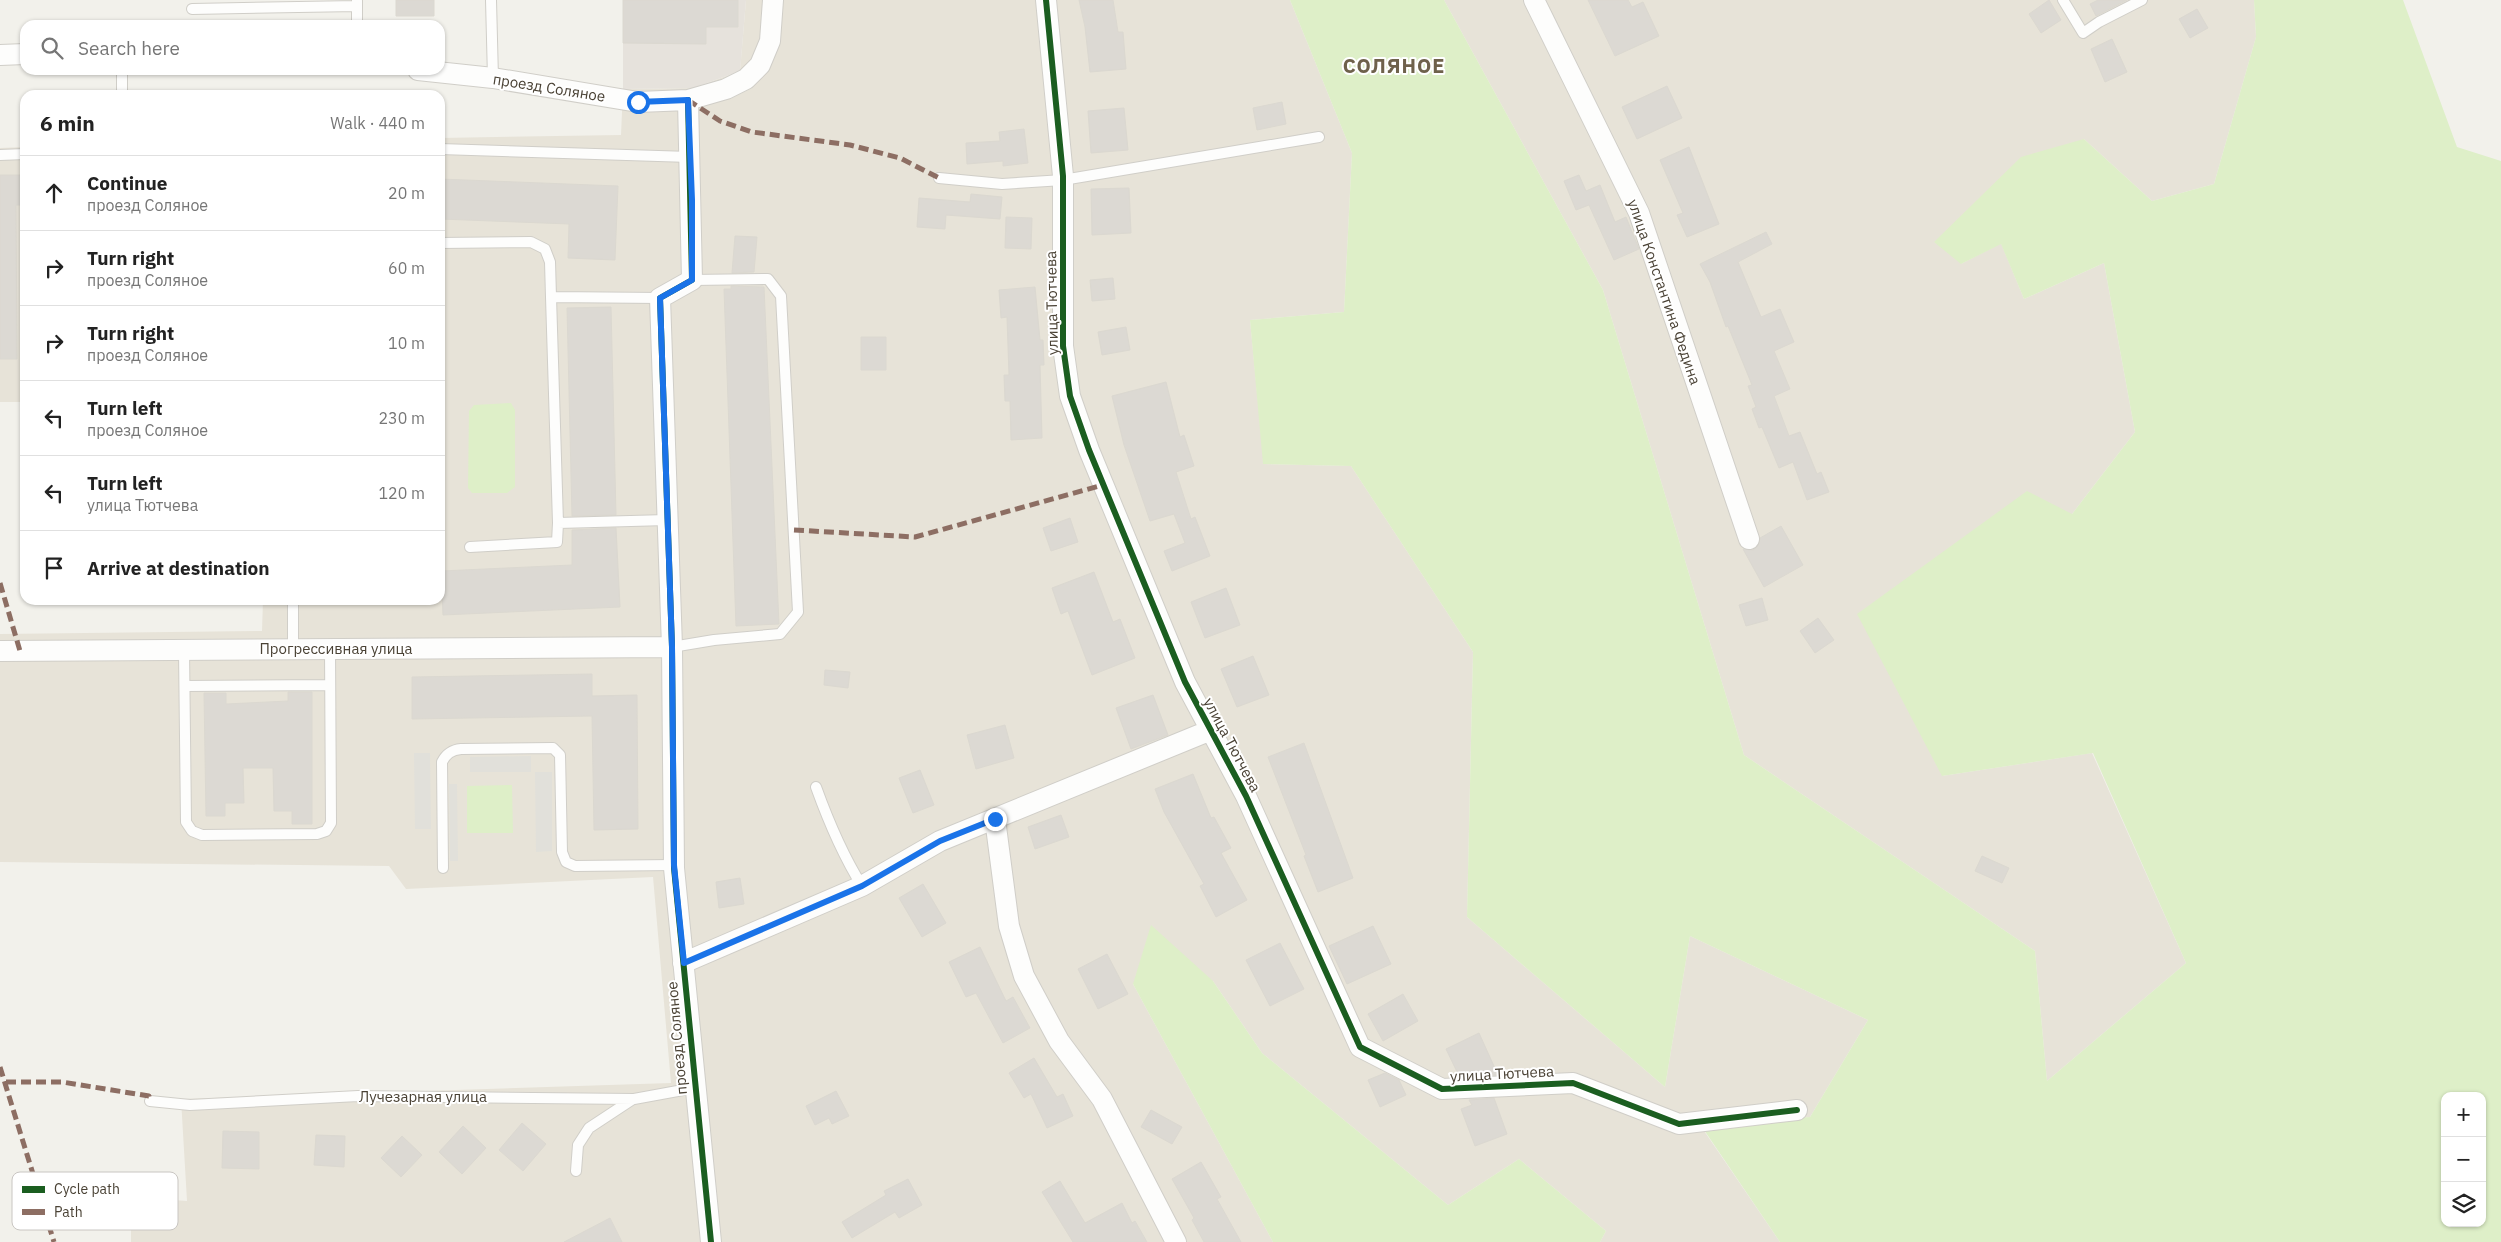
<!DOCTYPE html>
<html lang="en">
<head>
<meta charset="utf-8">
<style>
	body { margin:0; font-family:"IBM Plex Sans",sans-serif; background:#f2f2f2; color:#222 }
	.controls { position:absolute; right:15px; bottom:15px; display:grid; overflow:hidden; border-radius:10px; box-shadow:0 1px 4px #0004 }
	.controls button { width:45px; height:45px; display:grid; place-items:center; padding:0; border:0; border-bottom:1px solid #e0e0e0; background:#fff; color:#222; font:25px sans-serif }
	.stop { position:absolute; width:15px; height:15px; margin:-11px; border:4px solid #1a73e8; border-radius:50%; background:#fff }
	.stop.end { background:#1a73e8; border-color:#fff; box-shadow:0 1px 5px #0008 }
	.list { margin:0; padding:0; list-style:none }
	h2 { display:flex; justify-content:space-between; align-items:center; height:65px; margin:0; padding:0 20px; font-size:21px }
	h2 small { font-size:16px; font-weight:400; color:#767676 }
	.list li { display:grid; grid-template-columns:32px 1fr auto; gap:15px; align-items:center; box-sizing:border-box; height:75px; padding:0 20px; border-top:1px solid #e0e0e0 }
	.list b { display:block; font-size:19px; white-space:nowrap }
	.list p { margin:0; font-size:16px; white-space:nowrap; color:#767676 }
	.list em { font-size:16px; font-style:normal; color:#767676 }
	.icon { flex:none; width:28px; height:28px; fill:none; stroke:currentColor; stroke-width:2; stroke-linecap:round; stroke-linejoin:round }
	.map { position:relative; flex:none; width:2501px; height:1242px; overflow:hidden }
	.search { position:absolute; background:#fff; box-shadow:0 1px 4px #0004; left:20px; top:20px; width:425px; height:55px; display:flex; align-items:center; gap:12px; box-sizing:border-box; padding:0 18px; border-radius:15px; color:#767676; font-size:19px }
	.panel { position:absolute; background:#fff; box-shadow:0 1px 4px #0004; left:20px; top:90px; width:425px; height:515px; border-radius:15px }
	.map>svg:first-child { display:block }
	.residential { fill:#e7e3d8 }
	.industrial { fill:#e6e2dc }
	.green { fill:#deefc8; fill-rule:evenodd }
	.parking { fill:#e1e0da }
	.building { fill:#dcd9d3; stroke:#dbd8d0 }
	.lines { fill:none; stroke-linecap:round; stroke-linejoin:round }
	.service-casing { stroke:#d0cec8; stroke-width:12 }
	.minor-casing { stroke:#d0cec8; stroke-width:22 }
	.service { stroke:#fdfdfc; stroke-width:10 }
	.minor { stroke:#fdfdfc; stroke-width:20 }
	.quiet { stroke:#8d6e63; stroke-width:5; stroke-dasharray:10 5; stroke-linecap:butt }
	.cycleway-casing { stroke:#fff; stroke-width:9 }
	.cycleway { stroke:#1b5e20; stroke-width:6 }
	.route { stroke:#1a73e8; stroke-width:6 }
	.labels { text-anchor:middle; stroke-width:4; stroke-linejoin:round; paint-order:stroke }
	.street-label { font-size:15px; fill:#4a4235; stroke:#fff }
	.district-label { font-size:20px; font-weight:bold; letter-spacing:1px; fill:#6e614b; stroke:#fff }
	.key { fill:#fff; stroke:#c9c6c2; stroke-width:1 }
	.key-label { font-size:14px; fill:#4a4235 }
</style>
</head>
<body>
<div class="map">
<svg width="2501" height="1242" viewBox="0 0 2501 1242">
	<rect width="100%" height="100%" fill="#f2f1eb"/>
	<path class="residential" d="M 746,0 L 1290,0 L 1352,153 L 1344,312 L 1250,320 L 1264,464 L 1351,466 L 1473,652 L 1467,917 L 1665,1087 L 1690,936 L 1868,1020 L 1810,1117 L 1700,1125 L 1780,1242 L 1600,1242 L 1606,1231 L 1519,1159 L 1448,1205 L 1262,1053 L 1213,981 L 1133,984 L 1273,1242 L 131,1242 L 131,1197 L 187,1201 L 181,1099 L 671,1083 L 653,877 L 406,889 L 389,866 L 0,862 L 0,634 L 262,631 L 263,600 L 440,600 L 440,138 L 621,135 L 623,89 L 693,88 L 740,71 Z
		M 1444,0 L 2254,0 L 2256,37 L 2214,184 L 2152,201 L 2084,139 L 1961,264 L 2001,243 L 2024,299 L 2104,263 L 2135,432 L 2072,514 L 1942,776 L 2092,753 L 2186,963 L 2047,1081 L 2035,951 L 1744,755 L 1603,290 Z
		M 25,147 L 25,402 L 0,402 L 0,148 Z"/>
	<path class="industrial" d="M 623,0 L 746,0 L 740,71 L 693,88 L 623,89 Z"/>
	<path class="green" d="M 1290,0 L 1444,0 L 1603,290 L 1744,755 L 2035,951 L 2047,1081 L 2186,963 L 2093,753 L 1942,776 L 1857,614 L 2027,491 L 2072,514 L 2135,432 L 2104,263 L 2024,299 L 2001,244 L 1961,264 L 1934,242 L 2021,157 L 2084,139 L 2152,201 L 2214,184 L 2256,37 L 2254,0 L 2403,0 L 2457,147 L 2501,161 L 2501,1242 L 1780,1242 L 1700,1124 L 1810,1117 L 1868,1020 L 1690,936 L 1665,1087 L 1467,917 L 1473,652 L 1351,466 L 1263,464 L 1250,320 L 1344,312 L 1352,153 ZM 2445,1096 L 2482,1096 L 2482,1223 L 2445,1223 Z
		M 511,403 L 515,410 L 515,487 L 507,493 L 472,493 L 468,488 L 469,411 L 474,405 Z
		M 512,785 L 513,833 L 467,833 L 467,786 Z
		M 1151,925 L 1213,981 L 1262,1053 L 1448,1205 L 1519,1159 L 1606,1231 L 1600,1242 L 1273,1242 L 1133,984 Z"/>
	<path class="parking" d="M 414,753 L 430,753 L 431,829 L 415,829 Z
		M 531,756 L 531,772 L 470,772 L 470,757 Z
		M 535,772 L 552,772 L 552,851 L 536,852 Z
		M 449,784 L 457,784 L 458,861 L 450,861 Z"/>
	<path class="building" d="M 396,0 L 434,0 L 434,16 L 396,16 Z
		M 623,0 L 738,0 L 738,27 L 706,27 L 706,44 L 623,43 Z
		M 1079,0 L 1113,0 L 1118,32 L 1123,32 L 1126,69 L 1090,72 L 1085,27 Z
		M 1588,0 L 1628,0 L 1632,7 L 1643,2 L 1659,36 L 1615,56 Z
		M 2049,0 L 2061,20 L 2041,33 L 2029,14 Z
		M 2098,0 L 2127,0 L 2096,16 L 2090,4 Z
		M 2197,9 L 2208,28 L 2190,38 L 2179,19 Z
		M 2112,39 L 2127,72 L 2105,82 L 2091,49 Z
		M 1667,86 L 1682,118 L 1637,139 L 1622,107 Z
		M 1282,102 L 1286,124 L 1257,130 L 1253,108 Z
		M 1124,108 L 1128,150 L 1091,153 L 1088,111 Z
		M 1024,129 L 1028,163 L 1003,166 L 1003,161 L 967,164 L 966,143 L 1000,141 L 999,132 Z
		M 1689,147 L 1719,224 L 1687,237 L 1677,215 L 1683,213 L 1660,160 Z
		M 0,175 L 25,175 L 25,205 L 16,205 L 17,359 L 0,359 Z
		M 1579,175 L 1586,191 L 1600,185 L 1615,222 L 1626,217 L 1639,249 L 1614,260 L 1589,205 L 1576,210 L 1564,181 Z
		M 440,179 L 618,186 L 615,260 L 568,258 L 569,224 L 440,219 Z
		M 1129,188 L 1131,233 L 1092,235 L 1091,189 Z
		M 971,194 L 1002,197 L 1000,219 L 946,215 L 945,229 L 917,227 L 919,198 L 970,202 Z
		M 1006,217 L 1032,218 L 1031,249 L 1005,248 Z
		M 1766,232 L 1772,244 L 1738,262 L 1761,317 L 1780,309 L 1794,342 L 1774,351 L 1790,389 L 1774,396 L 1789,436 L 1800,432 L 1817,474 L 1821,472 L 1829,492 L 1807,500 L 1793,462 L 1779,468 L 1762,427 L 1759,428 L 1752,409 L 1756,407 L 1748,386 L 1752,385 L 1728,326 L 1726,327 L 1710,282 L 1700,264 Z
		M 735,236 L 757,237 L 754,272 L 732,273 Z
		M 1113,278 L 1115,299 L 1092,301 L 1090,280 Z
		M 731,286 L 764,287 L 779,624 L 736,626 L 724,289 L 731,289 Z
		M 1035,287 L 1040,340 L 1043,340 L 1044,365 L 1040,365 L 1042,438 L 1011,440 L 1010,401 L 1005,401 L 1004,375 L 1009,375 L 1007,317 L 1001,318 L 999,290 Z
		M 611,307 L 616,515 L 572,516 L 567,308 Z
		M 1126,327 L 1130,350 L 1102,355 L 1098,332 Z
		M 861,337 L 886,337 L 886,370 L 861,370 Z
		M 1166,382 L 1180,437 L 1184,435 L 1194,466 L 1176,472 L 1191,519 L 1195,517 L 1210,556 L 1172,571 L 1164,551 L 1185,543 L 1174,514 L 1150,521 L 1124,445 L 1112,396 Z
		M 1070,518 L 1078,542 L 1051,551 L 1043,528 Z
		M 1781,526 L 1803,565 L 1764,587 L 1743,549 L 1753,550 L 1758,546 L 1760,538 Z
		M 616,528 L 620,607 L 443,615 L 441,571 L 572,565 L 572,530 Z
		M 1094,572 L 1113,622 L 1120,619 L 1135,658 L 1092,675 L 1068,611 L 1061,614 L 1052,588 Z
		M 1226,588 L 1240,625 L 1205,638 L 1191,602 Z
		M 1762,598 L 1768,620 L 1746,626 L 1739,605 Z
		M 1818,618 L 1834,640 L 1815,653 L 1800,631 Z
		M 1253,656 L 1269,695 L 1237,707 L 1221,669 Z
		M 825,670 L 850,672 L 848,688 L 824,685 Z
		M 592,674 L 592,696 L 637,695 L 638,829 L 594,830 L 592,716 L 412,719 L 412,677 Z
		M 288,692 L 312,692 L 312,824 L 292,824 L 292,811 L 274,811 L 273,768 L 243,768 L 244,803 L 225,803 L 225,816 L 206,816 L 204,693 L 226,693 L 226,704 L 288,701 Z
		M 1153,695 L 1168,735 L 1131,749 L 1116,708 Z
		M 1005,725 L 1014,758 L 976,769 L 967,735 Z
		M 1304,743 L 1353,878 L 1318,892 L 1304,856 L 1306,855 L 1268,757 Z
		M 920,770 L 934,805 L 913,813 L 899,778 Z
		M 1193,774 L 1211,818 L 1214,817 L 1231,848 L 1221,853 L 1247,900 L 1216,917 L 1200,886 L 1204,884 L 1164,812 L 1155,789 Z
		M 1061,815 L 1069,837 L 1035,849 L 1028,827 Z
		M 1982,856 L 2009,868 L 2002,883 L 1975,871 Z
		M 740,878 L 744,904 L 719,908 L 716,882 Z
		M 923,884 L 946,923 L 922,937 L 899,898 Z
		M 1373,926 L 1391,964 L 1347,984 L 1329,946 Z
		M 1280,943 L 1304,989 L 1270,1006 L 1246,960 Z
		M 980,947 L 1006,1001 L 1013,997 L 1030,1028 L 1003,1043 L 976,993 L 966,997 L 949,962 Z
		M 1107,954 L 1128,994 L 1098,1009 L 1078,969 Z
		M 1403,994 L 1418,1021 L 1383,1041 L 1368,1014 Z
		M 1479,1033 L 1498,1075 L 1459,1076 L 1446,1049 Z
		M 1034,1058 L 1057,1097 L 1063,1094 L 1073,1116 L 1047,1128 L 1031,1094 L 1024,1098 L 1009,1073 Z
		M 1385,1073 L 1399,1080 L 1406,1095 L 1380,1107 L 1368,1080 Z
		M 836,1091 L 849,1116 L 832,1124 L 829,1118 L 815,1125 L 806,1106 Z
		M 1494,1098 L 1507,1134 L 1475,1146 L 1461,1109 L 1472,1105 L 1469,1100 Z
		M 1151,1110 L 1182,1127 L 1172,1144 L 1141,1127 Z
		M 522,1123 L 546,1144 L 523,1171 L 499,1150 Z
		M 463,1126 L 486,1148 L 462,1174 L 439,1152 Z
		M 223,1131 L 259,1132 L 259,1169 L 222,1168 Z
		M 316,1135 L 345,1136 L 344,1167 L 314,1165 Z
		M 402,1136 L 422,1155 L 401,1177 L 381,1158 Z
		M 1201,1162 L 1221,1197 L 1217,1199 L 1241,1242 L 1204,1242 L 1192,1220 L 1194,1218 L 1172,1179 Z
		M 908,1179 L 922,1205 L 899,1218 L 895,1212 L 852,1238 L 842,1222 L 886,1195 L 884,1191 Z
		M 1060,1181 L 1085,1223 L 1122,1203 L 1132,1223 L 1135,1221 L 1147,1242 L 1073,1242 L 1042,1192 Z
		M 610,1218 L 622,1242 L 564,1242 Z"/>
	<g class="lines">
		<g class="service-casing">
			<path id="service" d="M 491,0 L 493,78
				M 2063,0 L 2083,33 L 2099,22 L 2142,0
				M 192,9 L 357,6
				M 357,25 L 357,1
				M 122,95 L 122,70
				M 440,149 L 690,157
				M 0,155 L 25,154
				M 939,178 L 1002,184 L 1063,180 L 1319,137
				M 440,243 L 531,242 L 545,249 L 550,262 L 551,297
				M 558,523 L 551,297 L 660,298
				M 470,547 L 557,542 L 558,523 L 667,520
				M 293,600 L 293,649
				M 672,647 L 714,640 L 780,634 L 798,612 L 781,296 L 768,279 L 692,280
				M 184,650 L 186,822 L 192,831 L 202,835 L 317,834 L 326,831 L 331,823 L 330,649
				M 185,686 L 330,685
				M 816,787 C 829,823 842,854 862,886
				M 443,868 L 442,762 C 446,754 451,750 461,749 L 553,748 L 560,755 L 562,852 L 566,862 L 575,866 L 674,865
				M 150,1101 L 190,1105 L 358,1096 L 634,1099 L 694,1088
				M 576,1171 L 578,1145 L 589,1128 L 633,1099"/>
		</g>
		<g class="minor-casing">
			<path id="minor" d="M 1046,0 L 1063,176 L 1063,346 L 1070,396 L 1089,450 L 1185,682 L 1246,796 L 1360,1047 L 1442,1089 L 1573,1083 L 1679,1124 L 1797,1110
				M 1534,0 L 1639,213 L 1749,539
				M 0,55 L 25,54
				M 418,70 L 493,78 L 638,102 L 688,100 L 726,89 L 746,79 L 760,65 L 770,41 L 773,0
				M 688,100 L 692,280 L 660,298 L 672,647 L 674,868 L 711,1242
				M 0,651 L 672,647
				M 995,819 L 1009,926 L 1024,976 L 1059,1041 L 1102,1099 L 1176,1242
				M 683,963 L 862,886 L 940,841 L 1211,730"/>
		</g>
		<use href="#service" class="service"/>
		<use href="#minor" class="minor"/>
		<path class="quiet" d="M 688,100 L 720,121 L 752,132 L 850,145 L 900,158 L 939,178
			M 794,530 L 915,537 L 1103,485
			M 0,583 L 20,651
			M 0,1067 L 54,1242
			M 6,1082 L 62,1082 L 149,1096 L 150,1101"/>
		<g class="cycleway-casing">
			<path id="cycleway" d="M 1046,0 L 1063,176 L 1063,346 L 1070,396 L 1089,450 L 1185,682 L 1246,796 L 1360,1047 L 1442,1089 L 1573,1083 L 1679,1124 L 1797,1110
				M 688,100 L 692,280 L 660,298 L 672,647 L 674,868 L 711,1242"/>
		</g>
		<use href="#cycleway" class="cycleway"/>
	</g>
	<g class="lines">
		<path class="route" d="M 638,102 L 688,100 L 692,200 L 692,280 L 660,298 L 672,647 L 674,865 L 684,963 L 862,886 L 940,841 L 995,819"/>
	</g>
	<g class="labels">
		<g class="street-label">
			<text transform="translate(549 88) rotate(9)" y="5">проезд Соляное</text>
			<text transform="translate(1664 292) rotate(71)" y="5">улица Константина Федина</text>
			<text transform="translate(1052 303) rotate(-91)" y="5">улица Тютчева</text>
			<text x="336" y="654">Прогрессивная улица</text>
			<text transform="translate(1232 745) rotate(62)" y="5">улица Тютчева</text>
			<text transform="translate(677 1038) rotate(-95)" y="5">проезд Соляное</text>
			<text transform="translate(1502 1074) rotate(-3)" y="5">улица Тютчева</text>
			<text x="423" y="1102">Лучезарная улица</text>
		</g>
		<g class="district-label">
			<text x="1394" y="73">СОЛЯНОЕ</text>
		</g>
	</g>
	<rect x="12" y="1172" width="166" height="58" rx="8" class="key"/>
	<rect x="22" y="1186" width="23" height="7" fill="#1b5e20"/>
	<rect x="22" y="1209" width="23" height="6" fill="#8d6e63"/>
	<g class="key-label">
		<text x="54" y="1194">Cycle path</text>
		<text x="54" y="1217">Path</text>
	</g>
</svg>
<div class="controls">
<button>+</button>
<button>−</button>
<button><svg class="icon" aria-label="layers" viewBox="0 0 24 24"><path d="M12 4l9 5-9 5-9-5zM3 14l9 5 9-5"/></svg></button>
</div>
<div class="stop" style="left:638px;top:102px"></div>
<div class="stop end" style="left:995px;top:819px"></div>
<div class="search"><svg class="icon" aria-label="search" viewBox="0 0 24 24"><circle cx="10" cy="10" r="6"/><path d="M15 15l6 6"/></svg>Search here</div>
<section class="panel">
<h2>6 min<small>Walk · 440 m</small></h2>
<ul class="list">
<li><svg class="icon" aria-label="ahead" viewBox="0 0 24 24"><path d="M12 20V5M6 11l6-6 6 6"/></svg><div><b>Continue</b><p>проезд Соляное</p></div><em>20 m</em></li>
<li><svg class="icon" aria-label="right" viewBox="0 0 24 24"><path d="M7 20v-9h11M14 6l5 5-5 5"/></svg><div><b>Turn right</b><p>проезд Соляное</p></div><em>60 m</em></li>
<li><svg class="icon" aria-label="right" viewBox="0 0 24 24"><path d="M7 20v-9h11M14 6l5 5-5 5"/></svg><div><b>Turn right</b><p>проезд Соляное</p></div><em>10 m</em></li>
<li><svg class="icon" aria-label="left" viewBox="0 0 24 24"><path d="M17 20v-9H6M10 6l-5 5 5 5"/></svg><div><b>Turn left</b><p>проезд Соляное</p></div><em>230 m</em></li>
<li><svg class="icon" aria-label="left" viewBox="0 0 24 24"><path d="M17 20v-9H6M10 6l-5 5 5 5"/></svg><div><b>Turn left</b><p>улица Тютчева</p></div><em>120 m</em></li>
<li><svg class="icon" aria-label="arrive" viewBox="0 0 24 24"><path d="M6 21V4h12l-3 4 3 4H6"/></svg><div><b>Arrive at destination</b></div></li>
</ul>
</section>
</div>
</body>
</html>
